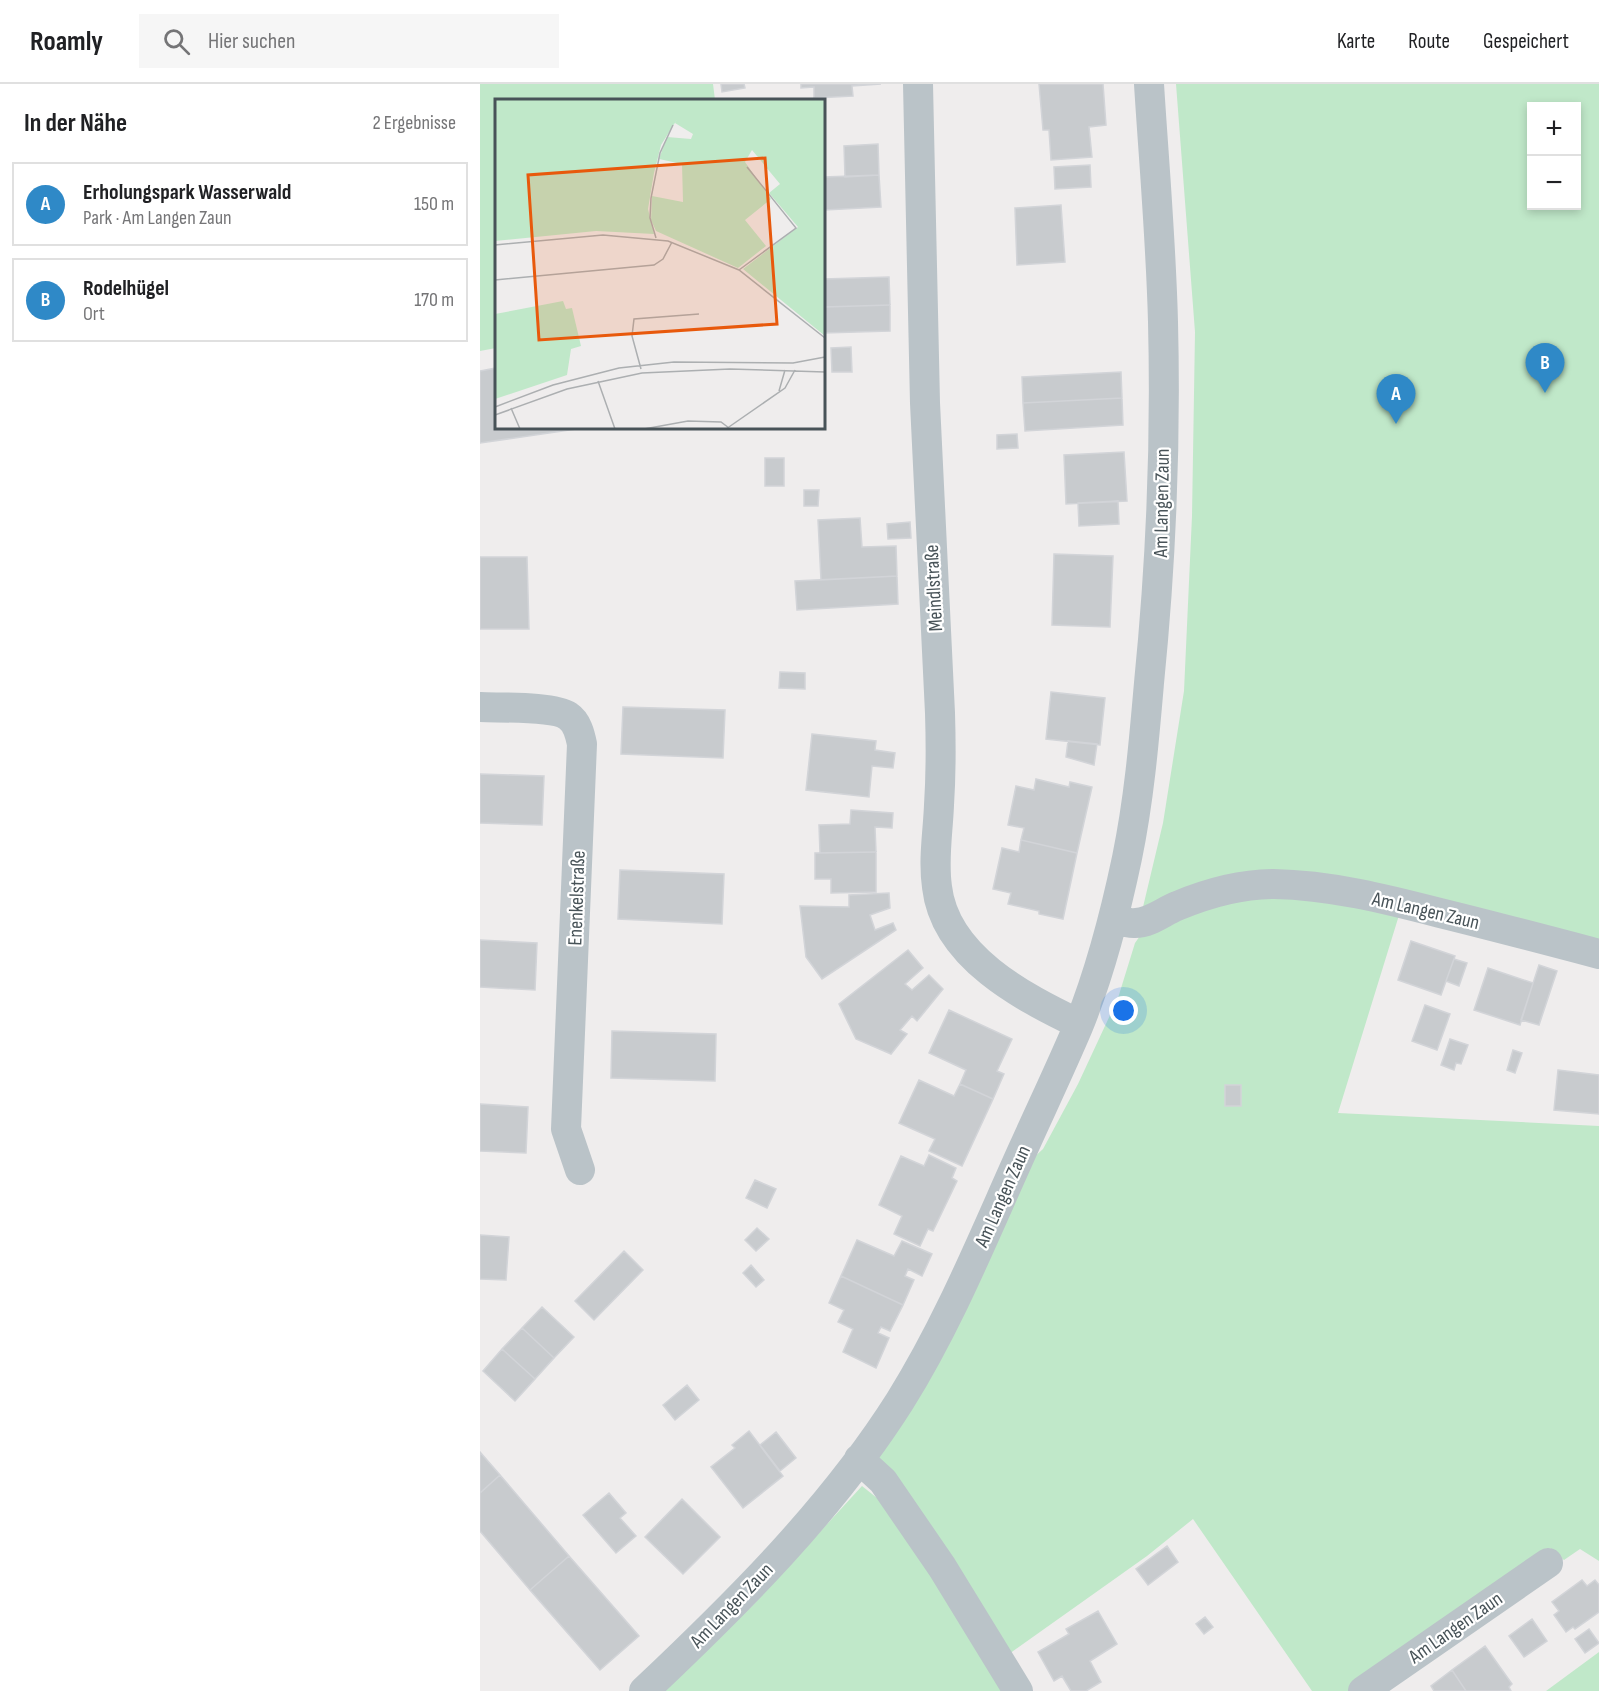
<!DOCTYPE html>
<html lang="de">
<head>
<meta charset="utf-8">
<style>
	body { margin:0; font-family:"Sofia Sans Condensed",sans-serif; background:#f6f6f6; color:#202124 }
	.controls { position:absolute; right:18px; top:18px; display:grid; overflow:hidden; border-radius:0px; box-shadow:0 3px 9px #0003 }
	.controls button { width:54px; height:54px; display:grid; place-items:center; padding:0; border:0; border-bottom:2px solid #e0e0e0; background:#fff; color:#202124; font:30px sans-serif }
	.you { position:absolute; left:644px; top:927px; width:21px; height:21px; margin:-15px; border:4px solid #fff; border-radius:50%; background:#1a73e8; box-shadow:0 0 0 9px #1a73e833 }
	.badge { display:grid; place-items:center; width:39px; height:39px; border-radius:50%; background:#2f89c7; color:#fff; font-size:20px; font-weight:700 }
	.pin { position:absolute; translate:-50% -50px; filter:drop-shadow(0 2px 3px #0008) }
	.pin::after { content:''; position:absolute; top:32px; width:21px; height:18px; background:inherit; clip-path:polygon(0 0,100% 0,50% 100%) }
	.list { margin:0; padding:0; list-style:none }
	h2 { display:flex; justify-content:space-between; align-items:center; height:78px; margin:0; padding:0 24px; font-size:26px }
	h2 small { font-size:20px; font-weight:400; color:#757577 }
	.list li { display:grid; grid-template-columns:39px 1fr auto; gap:18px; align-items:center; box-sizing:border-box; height:84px; margin:0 12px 12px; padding:0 12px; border:2px solid #e0e0e0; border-radius:0px }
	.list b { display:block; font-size:22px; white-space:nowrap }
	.list p { margin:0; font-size:20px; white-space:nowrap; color:#757577 }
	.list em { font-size:20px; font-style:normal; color:#757577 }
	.icon { flex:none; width:33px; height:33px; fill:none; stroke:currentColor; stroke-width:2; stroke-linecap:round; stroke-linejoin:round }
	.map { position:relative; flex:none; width:1119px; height:1607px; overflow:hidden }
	header { display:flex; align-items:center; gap:36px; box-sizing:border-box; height:84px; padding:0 30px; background:#fff; border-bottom:2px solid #e0e0e0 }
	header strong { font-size:28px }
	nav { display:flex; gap:33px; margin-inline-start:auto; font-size:21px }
	.search { width:420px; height:54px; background:#f6f6f6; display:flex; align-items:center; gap:15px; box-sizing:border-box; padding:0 21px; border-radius:0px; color:#757577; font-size:22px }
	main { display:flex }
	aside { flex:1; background:#fff }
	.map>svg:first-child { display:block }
	.green { fill:#c0e8c9; fill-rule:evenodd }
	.building { fill:#c8cbce; stroke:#d2d4d8; stroke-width:1.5 }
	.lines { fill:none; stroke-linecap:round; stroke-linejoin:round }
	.minor { stroke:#bac3c8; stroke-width:30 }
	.labels { text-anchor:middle; stroke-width:4.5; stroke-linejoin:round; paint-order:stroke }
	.street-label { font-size:20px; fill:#485358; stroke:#fff }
	.inset-road { fill:none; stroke:#acafb1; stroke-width:1.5 }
	.view { fill:#e8590c; fill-opacity:0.15; stroke:#e8590c; stroke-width:3 }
	.inset-edge { fill:none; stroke:#485358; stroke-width:3 }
</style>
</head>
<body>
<header>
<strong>Roamly</strong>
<div class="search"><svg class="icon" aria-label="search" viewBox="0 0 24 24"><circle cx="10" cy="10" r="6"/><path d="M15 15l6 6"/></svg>Hier suchen</div>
<nav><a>Karte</a><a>Route</a><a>Gespeichert</a></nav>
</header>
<main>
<aside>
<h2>In der Nähe<small>2 Ergebnisse</small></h2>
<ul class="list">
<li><span class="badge">A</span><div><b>Erholungspark Wasserwald</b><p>Park · Am Langen Zaun</p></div><em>150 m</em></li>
<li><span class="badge">B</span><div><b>Rodelhügel</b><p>Ort</p></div><em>170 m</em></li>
</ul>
</aside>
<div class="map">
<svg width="1119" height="1607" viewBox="0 0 1119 1607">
	<rect width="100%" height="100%" fill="#efeded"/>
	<path class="green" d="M 0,0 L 233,0 L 235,16 L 16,16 L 16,264 L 0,267 Z
		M 696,0 L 1119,0 L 1119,861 L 837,790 L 663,823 L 683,739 L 704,607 L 712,432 L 715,248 ZM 1052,22 L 1096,22 L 1096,122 L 1052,122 Z
		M 797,809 L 920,828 L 858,1029 L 1119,1042 L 1119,1477 L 1100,1465 L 1084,1476 L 1070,1464 L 868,1607 L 832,1607 L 713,1435 L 667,1472 L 529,1570 L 393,1368 L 549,1078 L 563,1065 L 598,1000 L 638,914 L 655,859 L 662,849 L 719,822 Z
		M 382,1402 L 412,1426 L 524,1607 L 180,1607 L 272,1522 Z
		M 1119,1568 L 1119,1607 L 1066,1607 Z"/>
	<path class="building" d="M 241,0 L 264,0 L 265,4 L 242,8 Z
		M 321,0 L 401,0 L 372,2 L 373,12 L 334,14 L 334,3 L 321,4 Z
		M 559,0 L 623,0 L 626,41 L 609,43 L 612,73 L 571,76 L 569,46 L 563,46 Z
		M 398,60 L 399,91 L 365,93 L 364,62 Z
		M 610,81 L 611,103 L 575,105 L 574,83 Z
		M 399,91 L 401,123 L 345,126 L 344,93 Z
		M 581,121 L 585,178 L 537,181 L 535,124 Z
		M 409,193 L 410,221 L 344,223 L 344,195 Z
		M 410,221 L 410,247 L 344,249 L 344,223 Z
		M 371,263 L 372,288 L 352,288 L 351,264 Z
		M 16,284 L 16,344 L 103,344 L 0,359 L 0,287 Z
		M 641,288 L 642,314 L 543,319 L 542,293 Z
		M 642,314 L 643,341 L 545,347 L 543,319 Z
		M 537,350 L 538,364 L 517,365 L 517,351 Z
		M 644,368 L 647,417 L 586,420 L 584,371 Z
		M 285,374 L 304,374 L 304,402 L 285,402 Z
		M 324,406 L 339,406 L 338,422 L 324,422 Z
		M 638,417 L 639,440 L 599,442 L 598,419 Z
		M 380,434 L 382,463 L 416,462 L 417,492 L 341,496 L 338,436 Z
		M 430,438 L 431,454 L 408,455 L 407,440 Z
		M 574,470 L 633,472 L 630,543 L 572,541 Z
		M 0,473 L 47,473 L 49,545 L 0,545 Z
		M 417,492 L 418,520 L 317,526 L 315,497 Z
		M 300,588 L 325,589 L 325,605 L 299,604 Z
		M 571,608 L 625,614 L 620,661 L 566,655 Z
		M 143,623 L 245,626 L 243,674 L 141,670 Z
		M 332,650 L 396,657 L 395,666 L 415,669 L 413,684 L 392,682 L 389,713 L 326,706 Z
		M 588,657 L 617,660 L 614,681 L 586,673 Z
		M 0,690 L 64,692 L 62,741 L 0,739 Z
		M 556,695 L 589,703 L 590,698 L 612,703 L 597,769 L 541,756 L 544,744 L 528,741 L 536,702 L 554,706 Z
		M 371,726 L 413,729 L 412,744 L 395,743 L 396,768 L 340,769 L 339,741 L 370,740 Z
		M 541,756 L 597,769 L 583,835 L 559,830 L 559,827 L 528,820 L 531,809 L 513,805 L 522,764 L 539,768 Z
		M 396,768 L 396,808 L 351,809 L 351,795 L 335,795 L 335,769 Z
		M 140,786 L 244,790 L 242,840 L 138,835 Z
		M 409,809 L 410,824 L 390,831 L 395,846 L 413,839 L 416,846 L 342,895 L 326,873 L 320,822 L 369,823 L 369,811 Z
		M 0,856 L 57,859 L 55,906 L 0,903 Z
		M 931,857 L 975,872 L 961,911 L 918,896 Z
		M 428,866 L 443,884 L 425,900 L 432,906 L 449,891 L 463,905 L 437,937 L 432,932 L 420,946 L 427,950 L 411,970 L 376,955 L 359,920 Z
		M 974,875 L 987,879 L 979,902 L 966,897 Z
		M 1059,881 L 1077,887 L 1059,941 L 1041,936 Z
		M 1008,884 L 1053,899 L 1040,941 L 994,926 Z
		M 945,921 L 970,930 L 957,966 L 932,957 Z
		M 469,926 L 532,955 L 517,987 L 524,990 L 513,1015 L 480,1000 L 486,986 L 449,969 Z
		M 132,947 L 236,950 L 235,997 L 131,994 Z
		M 970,955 L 988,961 L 981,980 L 976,979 L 974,986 L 961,981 Z
		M 1033,966 L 1042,969 L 1035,989 L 1027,986 Z
		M 1078,986 L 1119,991 L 1119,1030 L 1074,1026 Z
		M 439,996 L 474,1012 L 480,1000 L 513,1015 L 482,1082 L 449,1067 L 455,1055 L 419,1039 Z
		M 745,1001 L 761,1001 L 761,1022 L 745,1022 Z
		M 0,1020 L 48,1023 L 46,1069 L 0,1067 Z
		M 449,1071 L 476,1084 L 472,1094 L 477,1097 L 453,1147 L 448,1145 L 440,1162 L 414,1150 L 422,1132 L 399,1121 L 421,1072 L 444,1082 Z
		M 275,1096 L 296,1105 L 287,1124 L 266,1114 Z
		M 277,1144 L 289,1155 L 276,1167 L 265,1156 Z
		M 0,1151 L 29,1153 L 26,1196 L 0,1195 Z
		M 377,1156 L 414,1172 L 422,1157 L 452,1170 L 442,1192 L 428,1185 L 425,1192 L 434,1196 L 423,1221 L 361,1192 Z
		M 144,1167 L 163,1186 L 114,1236 L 95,1217 Z
		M 271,1181 L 284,1196 L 276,1203 L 263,1189 Z
		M 361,1192 L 423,1221 L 410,1247 L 401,1243 L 398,1249 L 409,1254 L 396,1284 L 363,1268 L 373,1245 L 358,1238 L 364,1226 L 349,1219 Z
		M 62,1223 L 94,1253 L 74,1274 L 42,1244 Z
		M 42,1244 L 74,1274 L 55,1295 L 22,1265 Z
		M 22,1265 L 55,1295 L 35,1317 L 3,1287 Z
		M 207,1301 L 219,1316 L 195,1336 L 183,1321 Z
		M 269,1347 L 303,1392 L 263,1424 L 231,1383 L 255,1364 L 252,1361 Z
		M 296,1348 L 316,1374 L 300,1387 L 280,1361 Z
		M 0,1368 L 20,1391 L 0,1409 Z
		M 20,1391 L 89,1472 L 50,1506 L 0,1447 L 0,1409 Z
		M 129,1409 L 146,1429 L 140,1434 L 156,1452 L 136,1469 L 103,1431 Z
		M 202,1415 L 240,1453 L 203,1490 L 165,1453 Z
		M 687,1462 L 698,1478 L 668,1501 L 656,1485 Z
		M 89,1472 L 159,1552 L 120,1586 L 50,1506 Z
		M 1102,1496 L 1107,1502 L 1115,1496 L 1119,1501 L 1119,1528 L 1095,1545 L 1093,1543 L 1086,1548 L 1074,1531 L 1079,1527 L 1072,1518 Z
		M 618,1527 L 637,1560 L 610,1577 L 621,1598 L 606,1607 L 591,1607 L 582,1592 L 574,1597 L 558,1568 L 589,1550 L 586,1545 Z
		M 725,1533 L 733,1543 L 724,1550 L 716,1540 Z
		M 1052,1535 L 1067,1557 L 1044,1573 L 1029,1552 Z
		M 1109,1545 L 1119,1559 L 1105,1569 L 1095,1555 Z
		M 1005,1562 L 1032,1600 L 1029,1603 L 1031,1607 L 986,1607 L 972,1586 Z
		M 972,1586 L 986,1607 L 954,1607 L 951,1602 Z"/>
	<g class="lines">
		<path class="minor" d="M 438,0 L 445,319 L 460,629 C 461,660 461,690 459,721 C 458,748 453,775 457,803 C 465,873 543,913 599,940
			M 0,623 C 19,624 74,622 88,632 C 97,638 100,650 102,660 L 86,1045 L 100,1086
			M 633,834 C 640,836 648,840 655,839 C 670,839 684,827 697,822 C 728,809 760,800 794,800 C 850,801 906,815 960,829 C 1013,842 1066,856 1119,870
			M 379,1375 L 403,1397 L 462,1483 L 538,1607
			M 164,1607 C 257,1519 351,1426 420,1317 C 470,1237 505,1149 544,1063 C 562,1023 581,983 598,943 C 620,889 635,831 647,774 C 659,716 664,657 669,599 C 681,479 686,358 683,238 C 681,158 674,79 669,0
			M 883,1607 L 1068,1479"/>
	</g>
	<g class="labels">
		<g class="street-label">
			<text transform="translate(681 419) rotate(-89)" y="7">Am Langen Zaun</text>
			<text transform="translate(453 504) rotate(-93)" y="7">Meindlstraße</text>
			<text transform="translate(96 814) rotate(-88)" y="7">Enenkelstraße</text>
			<text transform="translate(946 826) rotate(13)" y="7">Am Langen Zaun</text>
			<text transform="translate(522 1112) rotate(-66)" y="7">Am Langen Zaun</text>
			<text transform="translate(251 1521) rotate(-46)" y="7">Am Langen Zaun</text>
			<text transform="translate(975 1543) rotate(-35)" y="7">Am Langen Zaun</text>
		</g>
	</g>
	<g transform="translate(15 15)">
		<rect width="330" height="330" fill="#efeded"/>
		<path d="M 0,0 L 330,0 L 330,237 L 248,170 L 303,128 L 274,94 L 285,85 L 257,51 L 250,63 L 276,100 L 250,121 L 271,147 L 243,169 L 161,132 L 156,121 L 157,97 L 188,103 L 187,65 L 164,60 L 172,38 L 196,40 L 198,35 L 180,24 L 183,19 L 166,46 L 159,74 L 153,110 L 159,135 L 101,132 L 0,142 ZM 68,202 L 71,210 L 77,209 L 86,247 L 76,250 L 72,276 L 0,300 L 0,215 Z" fill="#c0e8c9"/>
		<path class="inset-road" d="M 161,139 L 155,119 L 156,99 L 165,54 L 178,26M 0,146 L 108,136 L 173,142 L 244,171 L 330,239M 244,171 L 301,129 L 252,68M 0,181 L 159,166 L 168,160 L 177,143M 146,270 L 137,237 L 139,220 L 204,215M 103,282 L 120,330M 284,292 L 290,271M 0,308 L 58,286 L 124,269 L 179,263 L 298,264 L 330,258M 16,309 L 25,330M 0,316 L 72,290 L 147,274 L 235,270 L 330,273M 149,330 L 193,322 L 226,323 L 234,329M 231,330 L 290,289 L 300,271"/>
		<path class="view" d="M 270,59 L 282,225 L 44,241 L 33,76 Z"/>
		<rect width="330" height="330" class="inset-edge"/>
	</g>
</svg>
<div class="controls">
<button>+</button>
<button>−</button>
</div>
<div class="you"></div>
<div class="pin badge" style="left:916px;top:340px">A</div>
<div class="pin badge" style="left:1065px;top:309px">B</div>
</div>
</main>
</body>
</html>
